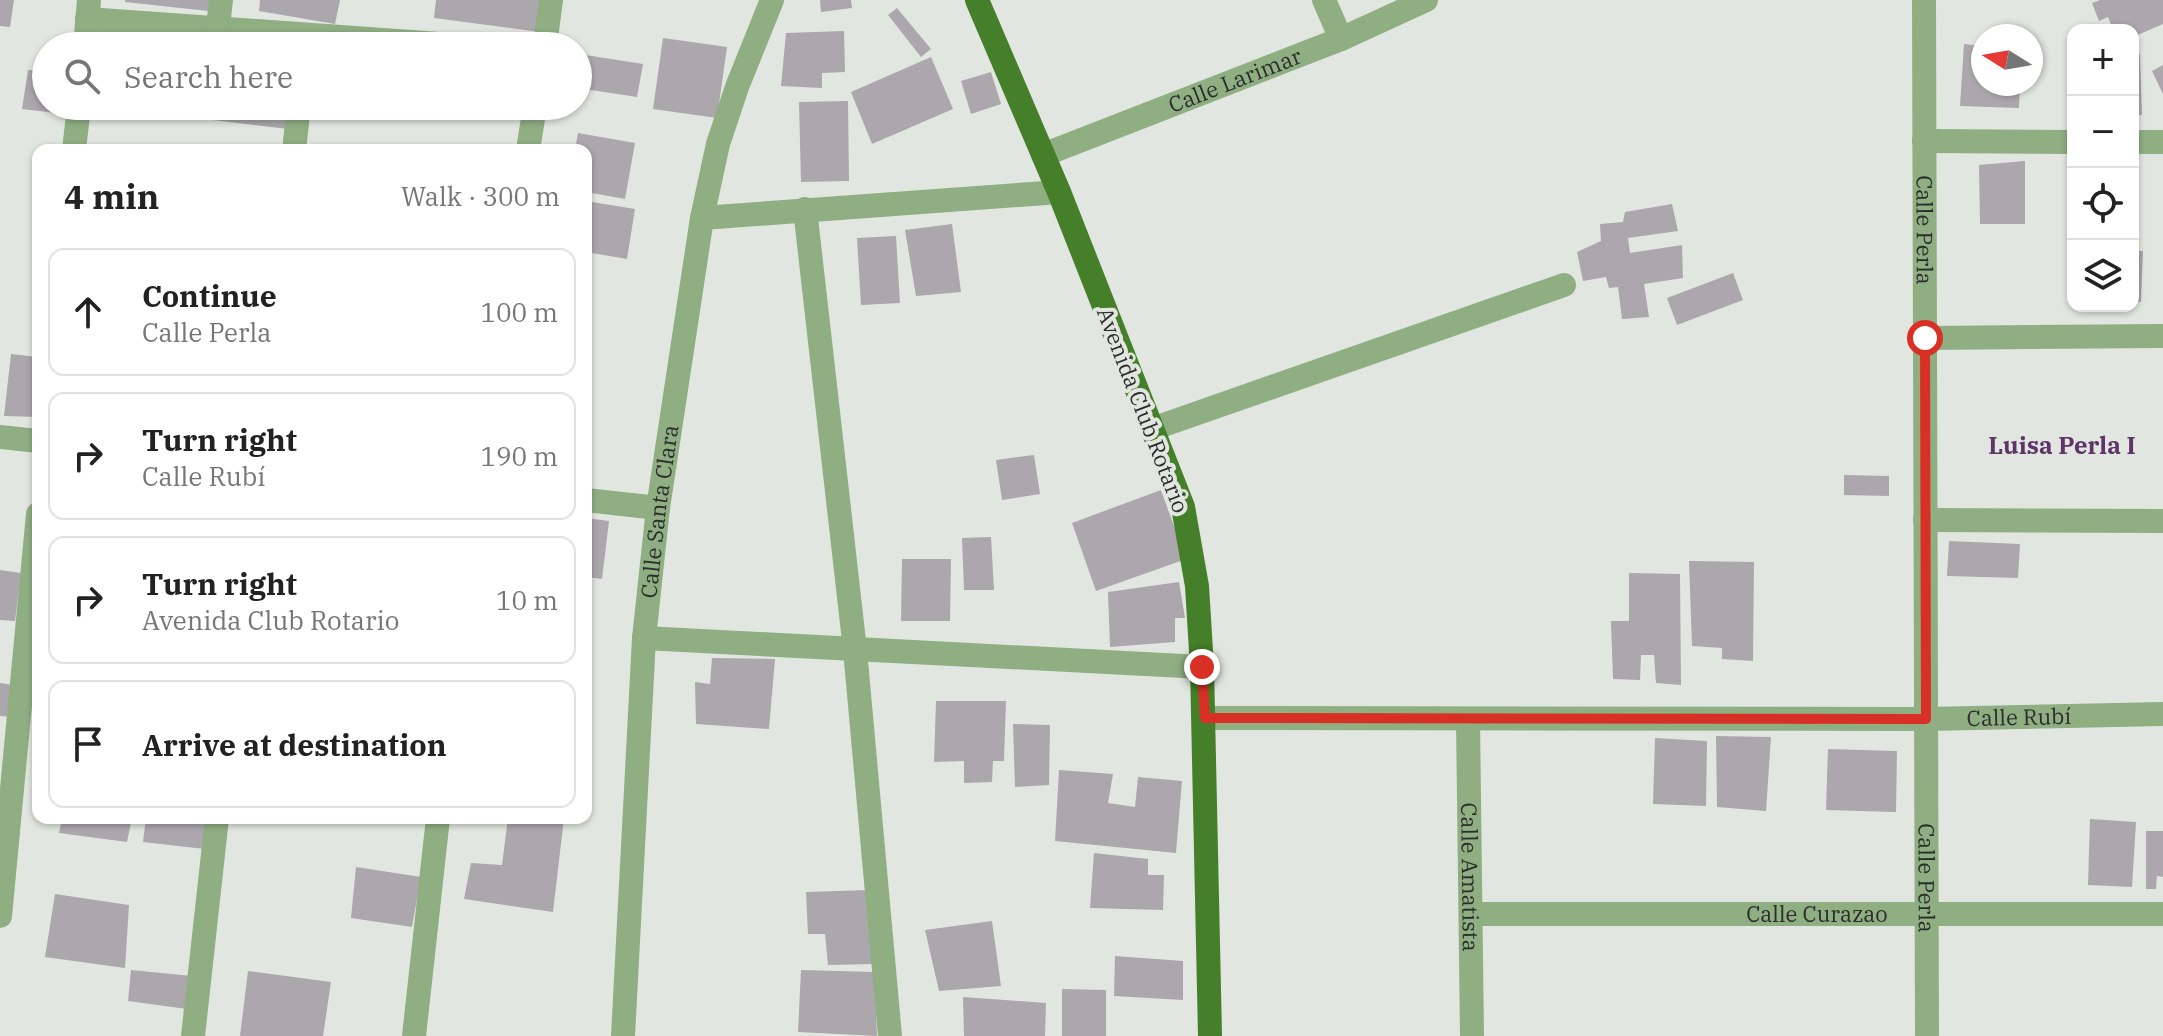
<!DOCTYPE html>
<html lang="en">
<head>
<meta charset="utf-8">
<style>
	body { margin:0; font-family:"IBM Plex Serif",serif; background:#f6f6f6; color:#222 }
	.controls { position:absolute; right:24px; top:24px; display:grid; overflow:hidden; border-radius:16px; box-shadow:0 2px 6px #0004 }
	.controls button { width:72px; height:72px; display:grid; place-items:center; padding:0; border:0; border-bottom:2px solid #e0e0e0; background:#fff; color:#222; font:40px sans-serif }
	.compass { position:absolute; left:1971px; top:24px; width:72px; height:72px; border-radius:50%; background:#fff; box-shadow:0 2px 6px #0004; rotate:281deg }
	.stop { position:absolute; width:24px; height:24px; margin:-18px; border:6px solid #d93025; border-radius:50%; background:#fff }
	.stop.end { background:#d93025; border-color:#fff; box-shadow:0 2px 8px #0008 }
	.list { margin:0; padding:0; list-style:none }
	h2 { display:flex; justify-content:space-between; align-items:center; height:104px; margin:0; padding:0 32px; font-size:34px }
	h2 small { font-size:26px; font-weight:400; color:#767676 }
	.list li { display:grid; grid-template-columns:52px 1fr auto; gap:24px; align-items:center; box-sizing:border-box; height:128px; margin:0 16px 16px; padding:0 16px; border:2px solid #e0e0e0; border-radius:16px }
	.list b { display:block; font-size:30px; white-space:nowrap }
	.list p { margin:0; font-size:26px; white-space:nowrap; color:#767676 }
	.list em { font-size:26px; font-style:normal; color:#767676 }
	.icon { flex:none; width:44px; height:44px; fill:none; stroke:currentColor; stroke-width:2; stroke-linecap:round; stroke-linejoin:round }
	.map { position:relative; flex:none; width:2163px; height:1036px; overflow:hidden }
	.search { position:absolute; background:#fff; box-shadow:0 2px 6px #0004; left:32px; top:32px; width:560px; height:88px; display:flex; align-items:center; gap:20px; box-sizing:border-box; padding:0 28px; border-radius:44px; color:#767676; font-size:30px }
	.panel { position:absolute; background:#fff; box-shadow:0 2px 6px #0004; left:32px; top:144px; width:560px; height:680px; border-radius:16px }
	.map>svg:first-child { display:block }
	.building { fill:#aba7ac }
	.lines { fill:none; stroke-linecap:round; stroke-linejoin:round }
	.minor { stroke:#8faf83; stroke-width:24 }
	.major { stroke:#457f29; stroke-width:24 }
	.route { stroke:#d93025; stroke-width:10 }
	.labels { text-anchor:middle; stroke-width:8; stroke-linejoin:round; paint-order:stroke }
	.street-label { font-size:22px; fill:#2b2d2b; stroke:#e2e6e0 }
	.neighbourhood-label { font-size:24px; font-weight:bold; fill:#5f3469; stroke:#e2e6e0 }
</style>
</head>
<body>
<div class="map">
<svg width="2163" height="1036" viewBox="0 0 2163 1036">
	<rect width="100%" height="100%" fill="#e2e6e0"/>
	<path class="building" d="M 0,0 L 14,0 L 10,27 L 0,26 Z
		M 125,0 L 219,0 L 218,12 L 125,2 Z
		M 260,0 L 340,0 L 335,24 L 259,11 Z
		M 436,0 L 544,0 L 540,32 L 434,18 Z
		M 820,0 L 851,0 L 852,8 L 821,12 Z
		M 2100,0 L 2163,0 L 2163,24 L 2133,37 L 2133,30 L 2113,30 L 2108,17 L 2099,21 L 2092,3 Z
		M 897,8 L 931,49 L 921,57 L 888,15 Z
		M 844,31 L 845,72 L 822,73 L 822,88 L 781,86 L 786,33 Z
		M 663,38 L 727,47 L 717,118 L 653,109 Z
		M 1964,44 L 1983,46 L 1983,84 L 2020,84 L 2019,108 L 1960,106 Z
		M 579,54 L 643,64 L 637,97 L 578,88 Z
		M 2133,54 L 2140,54 L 2142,115 L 2133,115 Z
		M 931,57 L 953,109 L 872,144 L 851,92 Z
		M 2163,65 L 2163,94 L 2152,71 Z
		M 28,70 L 46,71 L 46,106 L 73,106 L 72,115 L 22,109 Z
		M 991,72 L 1001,104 L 971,114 L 961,81 Z
		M 848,101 L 849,181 L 801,182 L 799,102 Z
		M 189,106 L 289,106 L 288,129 L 188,117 Z
		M 578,133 L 635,143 L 625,199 L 586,192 L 586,150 L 575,150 Z
		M 2025,161 L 2025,224 L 1980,224 L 1979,165 Z
		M 586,201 L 635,209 L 627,259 L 586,252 Z
		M 1672,204 L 1678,231 L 1628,238 L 1630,253 L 1682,245 L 1683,278 L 1644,284 L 1649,317 L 1622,319 L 1618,287 L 1609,288 L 1606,277 L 1583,281 L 1577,252 L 1601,241 L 1600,224 L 1623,222 L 1625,212 Z
		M 952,224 L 961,292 L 916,296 L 905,230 Z
		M 896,236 L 900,303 L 861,305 L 857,238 Z
		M 2133,251 L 2143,251 L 2141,302 L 2133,301 Z
		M 1733,273 L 1743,300 L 1677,325 L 1667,298 Z
		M 11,354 L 38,357 L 37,417 L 4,416 Z
		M 1034,455 L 1040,494 L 1002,500 L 996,460 Z
		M 1844,475 L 1889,476 L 1889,496 L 1844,495 Z
		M 1161,490 L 1186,559 L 1096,591 L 1072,523 Z
		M 586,518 L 609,521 L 602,579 L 586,577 Z
		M 991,537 L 994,590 L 964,590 L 962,538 Z
		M 1949,541 L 2020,544 L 2018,578 L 1947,576 Z
		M 902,559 L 951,559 L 950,621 L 901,621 Z
		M 1689,561 L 1754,562 L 1753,661 L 1722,659 L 1722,648 L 1692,646 Z
		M 0,570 L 21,573 L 15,621 L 0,620 Z
		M 1629,573 L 1680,574 L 1681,685 L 1656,683 L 1654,655 L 1641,655 L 1640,680 L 1613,679 L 1611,621 L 1629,621 Z
		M 1179,582 L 1185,618 L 1175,618 L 1175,642 L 1110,647 L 1108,592 Z
		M 712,658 L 775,659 L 769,729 L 696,724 L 695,682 L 710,684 Z
		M 0,683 L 13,685 L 12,717 L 0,716 Z
		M 936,701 L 1006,701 L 1004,761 L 993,761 L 992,782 L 964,783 L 964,761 L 934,762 Z
		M 1013,724 L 1050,725 L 1049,785 L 1015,787 Z
		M 1716,736 L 1771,737 L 1766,811 L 1717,807 Z
		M 1655,738 L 1707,741 L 1706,806 L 1653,804 Z
		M 1828,749 L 1897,751 L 1896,812 L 1826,810 Z
		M 1059,770 L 1113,774 L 1108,803 L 1135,807 L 1138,777 L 1182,781 L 1176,853 L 1055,841 Z
		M 62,818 L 132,818 L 127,842 L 59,833 Z
		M 146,818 L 209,818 L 205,849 L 143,842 Z
		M 508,818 L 564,818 L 553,912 L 464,899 L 471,863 L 502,865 Z
		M 2090,819 L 2136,822 L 2132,887 L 2088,885 Z
		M 2146,831 L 2163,831 L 2163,877 L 2157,876 L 2156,889 L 2146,889 Z
		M 1094,853 L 1148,859 L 1148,875 L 1164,875 L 1163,910 L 1090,908 Z
		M 356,867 L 421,877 L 412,927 L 351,918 Z
		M 870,890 L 875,964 L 828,965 L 825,934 L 808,934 L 806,892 Z
		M 55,894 L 129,905 L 125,968 L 45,957 Z
		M 992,921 L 1001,986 L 939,991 L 925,930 Z
		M 1115,956 L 1183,961 L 1183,1000 L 1114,996 Z
		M 131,970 L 192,976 L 187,1009 L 128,1001 Z
		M 801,970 L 874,972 L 877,1036 L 798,1032 Z
		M 248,971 L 331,982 L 323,1036 L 240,1036 Z
		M 1062,989 L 1106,990 L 1106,1036 L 1062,1036 Z
		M 963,997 L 1046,1003 L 1045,1036 L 964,1036 Z"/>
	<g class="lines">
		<g class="minor">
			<path d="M 1324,0 L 1341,39"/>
			<path id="s1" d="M 1924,0 L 1927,1036"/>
			<path d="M 87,19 L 467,46"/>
			<path d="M 218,27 L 221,0"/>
			<path d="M 85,46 L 89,0"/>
			<path d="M 545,46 L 551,0"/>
			<path d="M 1924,141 L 2073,142"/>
			<path d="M 2133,142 L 2163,142"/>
			<path d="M 74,150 L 79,106"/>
			<path d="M 294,150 L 299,106"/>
			<path d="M 528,150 L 535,106"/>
			<path id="s2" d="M 1043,155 L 1341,39 L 1426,0"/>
			<path d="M 805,209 L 855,650 L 890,1036"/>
			<path d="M 702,218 L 1059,192"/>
			<path d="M 1925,338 L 2163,336"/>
			<path d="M 1152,429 L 1564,285"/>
			<path d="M 0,437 L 38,441"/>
			<path d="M 586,500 L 658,508"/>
			<path d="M 1925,520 L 2163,521"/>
			<path d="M 644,638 L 1202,667"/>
			<path id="s3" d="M 1205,718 L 1926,719 L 2163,714"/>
			<path id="s4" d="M 1468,719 L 1472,1036"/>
			<path id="s5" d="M 1471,914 L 2163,914"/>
			<path d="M 0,916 L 38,514"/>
			<path d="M 193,1036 L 217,818"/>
			<path d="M 414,1036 L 438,818"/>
			<path id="s6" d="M 623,1036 L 644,638 L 658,508 L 702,218 L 718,144 L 737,87 L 772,0"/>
		</g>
		<path class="major" d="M 977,0 L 1059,192 L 1183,507 L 1197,586 L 1202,667 L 1210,1036"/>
	</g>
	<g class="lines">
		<path class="route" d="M 1202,667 L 1205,718 L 1926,719 L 1925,338"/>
	</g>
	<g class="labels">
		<g class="street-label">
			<text dy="8" stroke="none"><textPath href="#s2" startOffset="206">Calle Larimar</textPath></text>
			<text dy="8" stroke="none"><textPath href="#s1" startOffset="230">Calle Perla</textPath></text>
			<text transform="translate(1143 410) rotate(69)" y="8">Avenida Club Rotario</text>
			<text dy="8" stroke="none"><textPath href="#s6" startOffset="526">Calle Santa Clara</textPath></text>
			<text dy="8" stroke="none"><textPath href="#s3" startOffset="814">Calle Rubí</textPath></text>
			<text dy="8" stroke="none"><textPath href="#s4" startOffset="158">Calle Amatista</textPath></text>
			<text dy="8" stroke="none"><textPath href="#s1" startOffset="878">Calle Perla</textPath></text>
			<text dy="8" stroke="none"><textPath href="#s5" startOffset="346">Calle Curazao</textPath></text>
		</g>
		<g class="neighbourhood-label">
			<text x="2062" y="454">Luisa Perla I</text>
		</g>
	</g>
</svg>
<div class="controls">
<button>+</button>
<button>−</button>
<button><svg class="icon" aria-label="locate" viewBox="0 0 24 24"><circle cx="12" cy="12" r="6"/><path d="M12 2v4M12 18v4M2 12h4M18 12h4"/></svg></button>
<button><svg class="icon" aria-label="layers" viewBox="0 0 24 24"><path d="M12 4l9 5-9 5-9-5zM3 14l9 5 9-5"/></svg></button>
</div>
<svg class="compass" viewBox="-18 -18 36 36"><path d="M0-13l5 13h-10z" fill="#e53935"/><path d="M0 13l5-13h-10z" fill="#767676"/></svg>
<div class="stop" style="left:1925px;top:338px"></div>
<div class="stop end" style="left:1202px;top:667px"></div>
<div class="search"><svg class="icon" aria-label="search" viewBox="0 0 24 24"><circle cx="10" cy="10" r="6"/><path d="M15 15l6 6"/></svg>Search here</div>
<section class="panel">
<h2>4 min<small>Walk · 300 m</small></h2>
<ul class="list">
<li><svg class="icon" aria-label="ahead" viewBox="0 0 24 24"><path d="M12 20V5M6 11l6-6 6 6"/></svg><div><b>Continue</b><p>Calle Perla</p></div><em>100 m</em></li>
<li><svg class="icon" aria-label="right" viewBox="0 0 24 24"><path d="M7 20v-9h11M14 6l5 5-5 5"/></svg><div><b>Turn right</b><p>Calle Rubí</p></div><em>190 m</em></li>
<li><svg class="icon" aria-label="right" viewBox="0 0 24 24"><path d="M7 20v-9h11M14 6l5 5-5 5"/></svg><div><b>Turn right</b><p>Avenida Club Rotario</p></div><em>10 m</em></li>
<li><svg class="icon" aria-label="arrive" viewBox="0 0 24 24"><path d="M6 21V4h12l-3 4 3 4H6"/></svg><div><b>Arrive at destination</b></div></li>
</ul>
</section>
</div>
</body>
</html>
